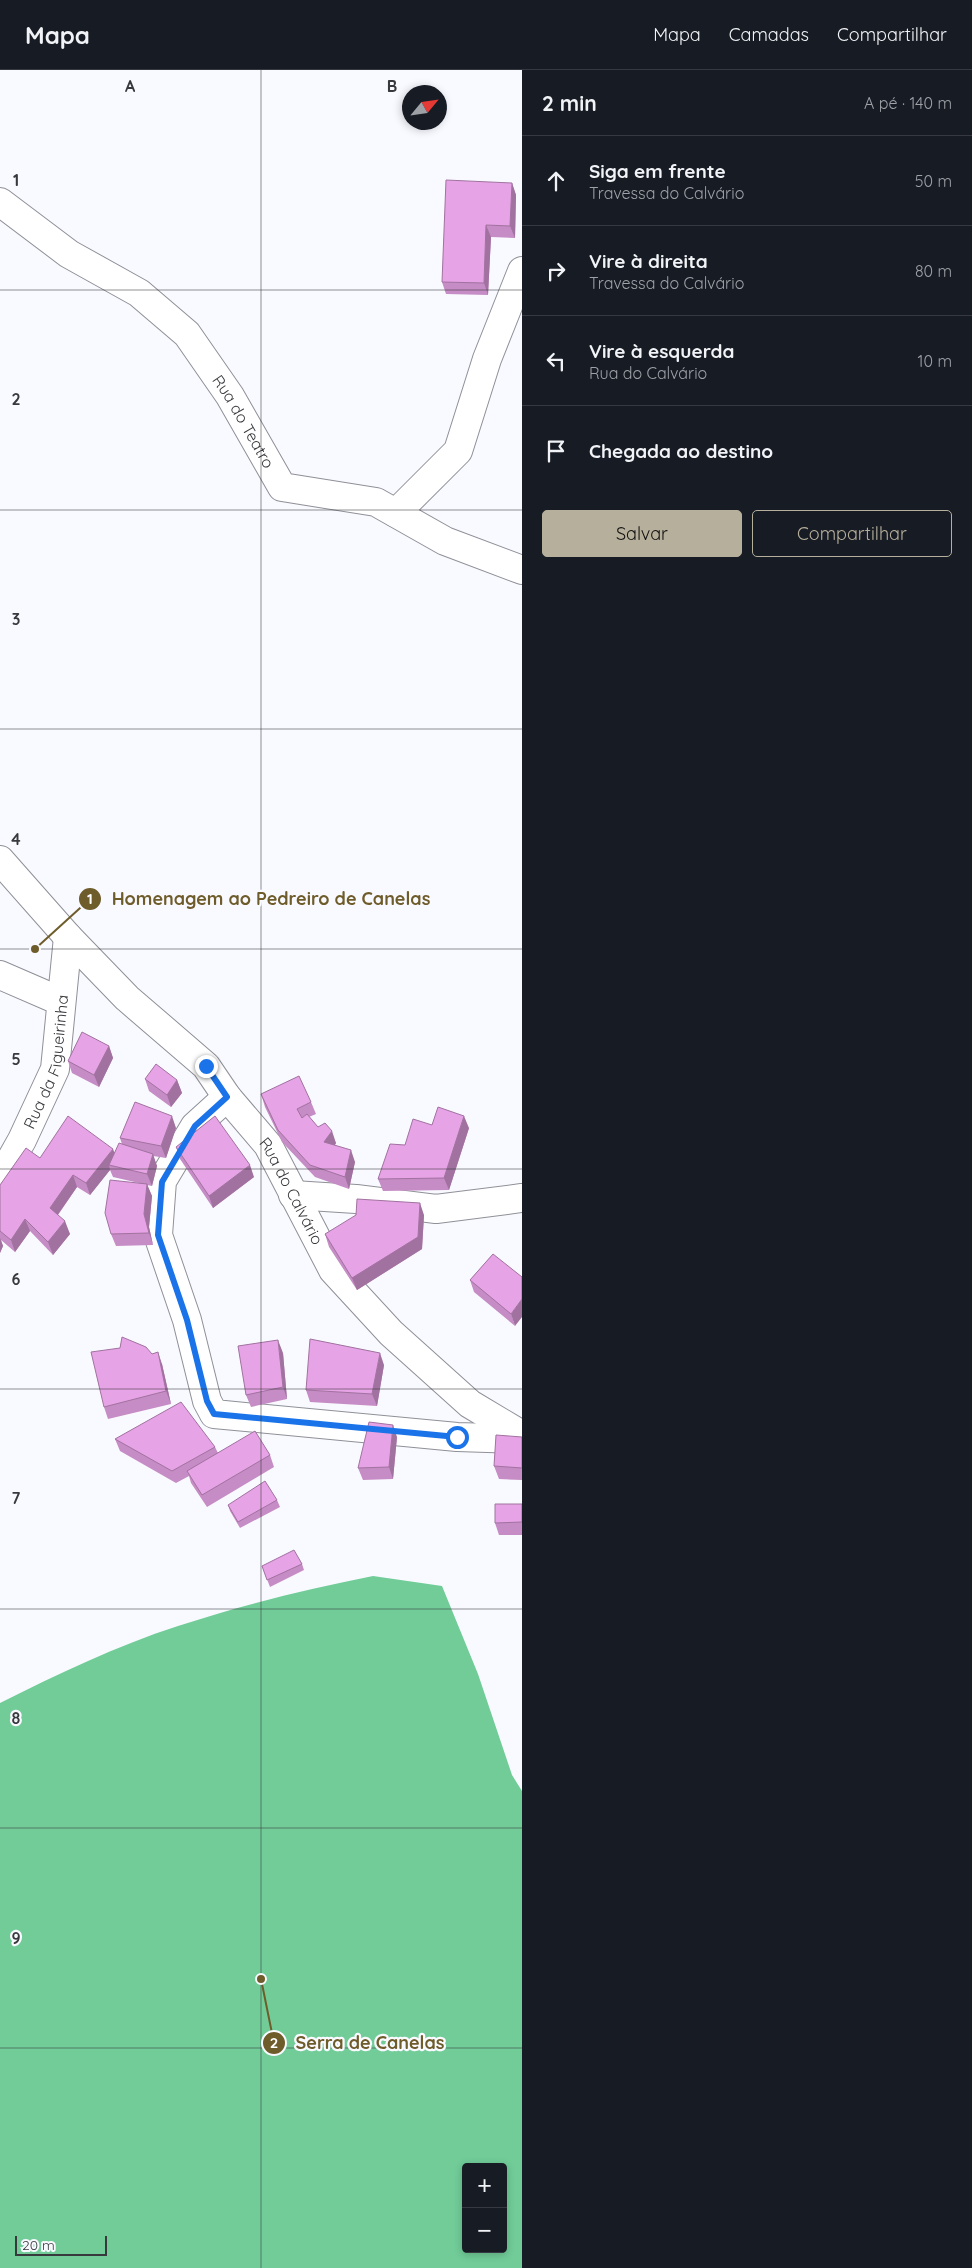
<!DOCTYPE html>
<html lang="pt">
<head>
<meta charset="utf-8">
<style>
	body { margin:0; font-family:Quicksand,sans-serif; background:#242831; color:#f1f3f6 }
	.controls { position:absolute; right:15px; bottom:15px; display:grid; overflow:hidden; border-radius:5px; box-shadow:0 2px 8px #0003 }
	.controls button { width:45px; height:45px; display:grid; place-items:center; padding:0; border:0; border-bottom:1px solid #363941; background:#171b24; color:#f1f3f6; font:25px sans-serif }
	.compass { position:absolute; left:402px; top:15px; width:45px; height:45px; border-radius:50%; background:#171b24; box-shadow:0 2px 8px #0003; rotate:61deg }
	.scale { position:absolute; left:15px; bottom:12px; width:92px; box-sizing:border-box; padding-left:5px; border:2px solid #38393c; border-top:0; font-size:14px; line-height:18px; white-space:nowrap; color:#38393c; -webkit-text-stroke:4px #f9faff; paint-order:stroke }
	.stop { position:absolute; width:15px; height:15px; margin:-11px; border:4px solid #1a73e8; border-radius:50%; background:#fff }
	.stop.end { background:#1a73e8; border-color:#fff; box-shadow:0 1px 5px #0008 }
	.list { margin:0; padding:0; list-style:none }
	h2 { display:flex; justify-content:space-between; align-items:center; height:65px; margin:0; padding:0 20px; font-size:21px }
	h2 small { font-size:16px; font-weight:400; color:#9ea1a6 }
	.list li { display:grid; grid-template-columns:32px 1fr auto; gap:15px; align-items:center; box-sizing:border-box; height:90px; padding:0 20px; border-top:1px solid #363941 }
	.list b { display:block; font-size:19px; white-space:nowrap }
	.list p { margin:0; font-size:16px; white-space:nowrap; color:#9ea1a6 }
	.list em { font-size:16px; font-style:normal; color:#9ea1a6 }
	.actions { display:flex; gap:10px; padding:15px 20px }
	.actions a { flex:1; padding:11px 0; border:1px solid #b6af9b; border-radius:5px; text-align:center; font-size:18px; color:#b6af9b }
	.actions .main { background:#b6af9b; color:#111 }
	.icon { flex:none; width:28px; height:28px; fill:none; stroke:currentColor; stroke-width:2; stroke-linecap:round; stroke-linejoin:round }
	.map { position:relative; flex:none; width:522px; height:2198px; overflow:hidden }
	header { display:flex; align-items:center; gap:30px; box-sizing:border-box; height:70px; padding:0 25px; background:#171b24; border-bottom:1px solid #363941 }
	header strong { font-size:24px }
	nav { display:flex; gap:28px; margin-inline-start:auto; font-size:18px }
	main { display:flex }
	aside { flex:1; background:#171b24 }
	.map>svg:first-child { display:block }
	.forest { fill:#71cc98; fill-rule:evenodd }
	.lines { fill:none; stroke-linecap:round; stroke-linejoin:round }
	.minor-casing { stroke:#8f9098; stroke-width:30 }
	.minor { stroke:#fff; stroke-width:28 }
	.wall { fill:#c68cc5 }
	.shaded-wall { fill:#a172a0 }
	.building { fill:#e6a3e5; stroke:#a172a0 }
	.route { stroke:#1a73e8; stroke-width:6 }
	.grid { fill:none; stroke:#38393c; stroke-width:1; stroke-opacity:0.55 }
	.labels { text-anchor:middle; stroke-width:4.5; stroke-linejoin:round; paint-order:stroke }
	.street-label { font-size:16px; fill:#38393c; stroke:#f9faff }
	.grid-label { font-size:16px; text-anchor:middle; font-weight:bold; fill:#38393c; stroke:#f9faff; stroke-width:4.5; stroke-linejoin:round; paint-order:stroke }
	.leader { fill:none; stroke:#6f5c2b; stroke-width:2 }
	.callout-dot { fill:#6f5c2b; stroke:#f9faff; stroke-width:2 }
	.mark-label { font-size:15px; text-anchor:middle; font-weight:bold; fill:#fff }
	.callout-label { font-size:18px; text-anchor:middle; font-weight:bold; fill:#6f5c2b; stroke:#f9faff; stroke-width:4.5; stroke-linejoin:round; paint-order:stroke }
</style>
</head>
<body>
<header>
<strong>Mapa</strong>
<nav><a>Mapa</a><a>Camadas</a><a>Compartilhar</a></nav>
</header>
<main>
<div class="map">
<svg width="522" height="2198" viewBox="0 0 522 2198">
	<rect width="100%" height="100%" fill="#f9faff"/>
	<path class="forest" d="M 373,1506 L 442,1516 L 478,1604 L 512,1705 L 522,1721 L 522,2198 L 0,2198 L 0,1633 C 58,1604 116,1576 178,1556 C 242,1535 307,1519 373,1506 ZM 466,2097 L 503,2097 L 503,2179 L 466,2179 Z"/>
	<g class="lines">
		<g class="minor-casing">
			<g id="minor">
				<path id="s1" d="M 0,132 L 69,184 L 139,223 L 187,264 L 230,326 L 282,417 L 376,432 L 445,471 L 522,500"/>
				<path d="M 396,443 L 458,381 L 487,289 L 522,201"/>
				<path id="s2" d="M 0,790 L 68,867 L 127,928 L 206,996 L 227,1027 L 268,1075 L 333,1200 L 391,1263 L 470,1334 L 522,1365"/>
				<path d="M 0,905 L 60,931"/>
				<path d="M 227,1027 L 195,1056 L 162,1111 L 158,1165 L 187,1250 L 207,1331 L 214,1344 L 457,1367 L 522,1369"/>
				<path id="s3" d="M 0,1109 L 22,1070 L 55,999 L 68,867"/>
				<path d="M 293,1125 L 356,1129 L 436,1139 L 522,1128"/>
			</g>
		</g>
		<use href="#minor" class="minor"/>
	</g>
	<path class="wall" d="M 512,113 L 516,125 L 515,168 L 491,167 L 488,225 L 446,224 L 442,212 Z
		M 109,976 L 113,988 L 99,1017 L 72,1003 L 68,991 Z
		M 145,1009 L 177,1010 L 182,1023 L 171,1037 L 149,1021 Z
		M 261,1024 L 311,1032 L 316,1044 L 309,1047 L 318,1057 L 336,1073 L 335,1075 L 355,1092 L 349,1119 L 315,1107 L 282,1072 L 265,1037 Z
		M 432,1055 L 469,1058 L 449,1120 L 383,1121 L 378,1109 L 405,1075 Z
		M 176,1058 L 166,1088 L 153,1086 L 157,1096 L 152,1116 L 147,1115 L 152,1126 L 149,1157 L 153,1175 L 116,1176 L 111,1164 L 139,1113 L 113,1107 L 110,1100 L 90,1125 L 77,1117 L 58,1145 L 70,1164 L 53,1185 L 30,1161 L 15,1182 L 1,1170 L 3,1176 L 0,1183 L 0,1115 L 40,1088 L 115,1082 L 122,1074 L 120,1068 Z
		M 176,1077 L 254,1107 L 213,1138 L 180,1089 Z
		M 424,1145 L 422,1179 L 357,1220 L 329,1177 L 325,1164 Z
		M 493,1184 L 515,1256 L 474,1222 L 470,1210 Z
		M 283,1283 L 287,1329 L 251,1337 L 246,1325 Z
		M 152,1284 L 162,1294 L 171,1334 L 108,1349 L 104,1337 Z
		M 384,1295 L 377,1336 L 310,1332 L 306,1320 Z
		M 397,1367 L 393,1409 L 363,1410 L 358,1398 Z
		M 522,1367 L 522,1410 L 499,1409 L 494,1396 Z
		M 115,1369 L 215,1377 L 218,1383 L 270,1385 L 274,1397 L 207,1437 L 191,1413 L 189,1406 L 176,1413 L 120,1381 Z
		M 277,1430 L 280,1437 L 240,1458 L 230,1441 L 228,1435 Z
		M 522,1434 L 522,1465 L 499,1465 L 495,1453 Z
		M 302,1494 L 304,1500 L 270,1517 L 262,1496 Z"/>
	<path class="shaded-wall" d="M 512,113 L 516,125 L 515,168 L 510,156 Z
		M 486,155 L 491,167 L 488,225 L 484,213 Z
		M 109,976 L 113,988 L 99,1017 L 94,1005 Z
		M 177,1010 L 182,1023 L 171,1037 L 167,1025 Z
		M 172,1046 L 176,1058 L 166,1088 L 161,1076 Z
		M 464,1046 L 469,1058 L 449,1120 L 444,1108 Z
		M 332,1061 L 336,1073 L 329,1084 L 324,1072 Z
		M 113,1079 L 118,1091 L 109,1095 L 110,1100 L 90,1125 L 86,1113 Z
		M 351,1080 L 355,1092 L 349,1119 L 345,1107 Z
		M 153,1084 L 157,1096 L 152,1116 L 147,1104 Z
		M 250,1095 L 254,1107 L 213,1138 L 209,1126 Z
		M 73,1105 L 77,1117 L 54,1150 L 50,1138 Z
		M 147,1114 L 152,1126 L 149,1157 L 153,1175 L 149,1163 L 144,1144 Z
		M 420,1133 L 424,1145 L 422,1179 L 357,1220 L 352,1208 Z
		M 25,1149 L 30,1161 L 15,1182 L 11,1170 Z
		M 65,1151 L 70,1164 L 53,1185 L 48,1172 Z
		M 0,1168 L 3,1176 L 0,1183 Z
		M 522,1229 L 522,1247 L 515,1256 L 511,1244 Z
		M 278,1270 L 283,1283 L 287,1329 L 283,1317 Z
		M 158,1282 L 162,1294 L 171,1334 L 166,1321 Z
		M 380,1283 L 384,1295 L 377,1336 L 372,1324 Z
		M 393,1355 L 397,1367 L 393,1409 L 389,1397 Z"/>
	<path class="building" d="M 446,110 L 512,113 L 510,156 L 486,155 L 484,213 L 442,212 Z
		M 82,962 L 109,976 L 94,1005 L 68,991 Z
		M 156,994 L 177,1010 L 167,1025 L 145,1009 Z
		M 299,1006 L 311,1032 L 297,1039 L 302,1048 L 307,1044 L 318,1057 L 325,1053 L 332,1061 L 324,1072 L 351,1080 L 345,1107 L 310,1095 L 278,1060 L 261,1024 Z
		M 135,1032 L 172,1046 L 161,1076 L 120,1068 Z
		M 438,1037 L 464,1046 L 444,1108 L 378,1109 L 390,1074 L 405,1075 L 413,1049 L 432,1055 Z
		M 68,1046 L 113,1079 L 86,1113 L 73,1105 L 50,1138 L 65,1151 L 48,1172 L 25,1149 L 11,1170 L 0,1161 L 0,1115 L 26,1078 L 40,1088 Z
		M 215,1046 L 250,1095 L 209,1126 L 176,1077 Z
		M 119,1073 L 153,1084 L 147,1104 L 109,1095 Z
		M 110,1110 L 147,1114 L 144,1144 L 149,1163 L 111,1164 L 105,1143 Z
		M 357,1129 L 420,1133 L 418,1167 L 352,1208 L 325,1164 L 356,1145 Z
		M 493,1184 L 522,1207 L 522,1229 L 511,1244 L 470,1210 Z
		M 122,1267 L 146,1277 L 152,1284 L 158,1282 L 166,1321 L 104,1337 L 91,1282 L 120,1278 Z
		M 310,1269 L 380,1283 L 372,1324 L 306,1320 Z
		M 278,1270 L 283,1317 L 246,1325 L 238,1276 Z
		M 181,1332 L 215,1377 L 172,1401 L 115,1369 Z
		M 369,1352 L 393,1355 L 389,1397 L 358,1398 Z
		M 255,1361 L 270,1385 L 202,1425 L 187,1401 Z
		M 496,1365 L 522,1367 L 522,1398 L 494,1396 Z
		M 265,1411 L 277,1430 L 238,1452 L 228,1435 Z
		M 495,1434 L 522,1434 L 522,1452 L 495,1453 Z
		M 294,1480 L 302,1494 L 267,1510 L 262,1496 Z"/>
	<g class="lines">
		<path class="route" d="M 206,996 L 227,1027 L 195,1056 L 162,1112 L 158,1165 L 187,1250 L 207,1331 L 214,1344 L 457,1367"/>
	</g>
	<path class="grid" d="M 261,0 L 261,2198M 0,220 L 522,220M 0,440 L 522,440M 0,659 L 522,659M 0,879 L 522,879M 0,1099 L 522,1099M 0,1319 L 522,1319M 0,1539 L 522,1539M 0,1758 L 522,1758M 0,1978 L 522,1978"/>
	<g class="labels">
		<g class="street-label">
			<text dy="6" stroke="none"><textPath href="#s1" startOffset="334">Rua do Teatro</textPath></text>
			<text dy="6" stroke="none"><textPath href="#s3" startOffset="128">Rua da Figueirinha</textPath></text>
			<text dy="6" stroke="none"><textPath href="#s2" startOffset="444">Rua do Calvário</textPath></text>
		</g>
	</g>
	<g class="grid-label">
		<text x="130" y="22">A</text>
		<text x="392" y="22">B</text>
		<text x="16" y="116">1</text>
		<text x="16" y="335">2</text>
		<text x="16" y="555">3</text>
		<text x="16" y="775">4</text>
		<text x="16" y="995">5</text>
		<text x="16" y="1215">6</text>
		<text x="16" y="1434">7</text>
		<text x="16" y="1654">8</text>
		<text x="16" y="1874">9</text>
	</g>
	<path class="leader" d="M35 879L90 829M261 1909L274 1973"/>
	<g class="callout-dot">
		<circle cx="35" cy="879" r="5"/>
		<circle cx="261" cy="1909" r="5"/>
		<circle cx="90" cy="829" r="12"/>
		<circle cx="274" cy="1973" r="12"/>
	</g>
	<g class="mark-label">
		<text x="90" y="834">1</text>
		<text x="274" y="1978">2</text>
	</g>
	<g class="callout-label">
		<text x="271" y="835">Homenagem ao Pedreiro de Canelas</text>
		<text x="370" y="1979">Serra de Canelas</text>
	</g>
</svg>
<div class="controls">
<button>+</button>
<button>−</button>
</div>
<svg class="compass" viewBox="-18 -18 36 36"><path d="M0-13l5 13h-10z" fill="#e53935"/><path d="M0 13l5-13h-10z" fill="#9ea1a6"/></svg>
<div class="scale">20 m</div>
<div class="stop" style="left:457px;top:1367px"></div>
<div class="stop end" style="left:206px;top:996px"></div>
</div>
<aside>
<h2>2 min<small>A pé · 140 m</small></h2>
<ul class="list">
<li><svg class="icon" aria-label="ahead" viewBox="0 0 24 24"><path d="M12 20V5M6 11l6-6 6 6"/></svg><div><b>Siga em frente</b><p>Travessa do Calvário</p></div><em>50 m</em></li>
<li><svg class="icon" aria-label="right" viewBox="0 0 24 24"><path d="M7 20v-9h11M14 6l5 5-5 5"/></svg><div><b>Vire à direita</b><p>Travessa do Calvário</p></div><em>80 m</em></li>
<li><svg class="icon" aria-label="left" viewBox="0 0 24 24"><path d="M17 20v-9H6M10 6l-5 5 5 5"/></svg><div><b>Vire à esquerda</b><p>Rua do Calvário</p></div><em>10 m</em></li>
<li><svg class="icon" aria-label="arrive" viewBox="0 0 24 24"><path d="M6 21V4h12l-3 4 3 4H6"/></svg><div><b>Chegada ao destino</b></div></li>
</ul>
<div class="actions"><a class="main">Salvar</a><a>Compartilhar</a></div>
</aside>
</main>
</body>
</html>
